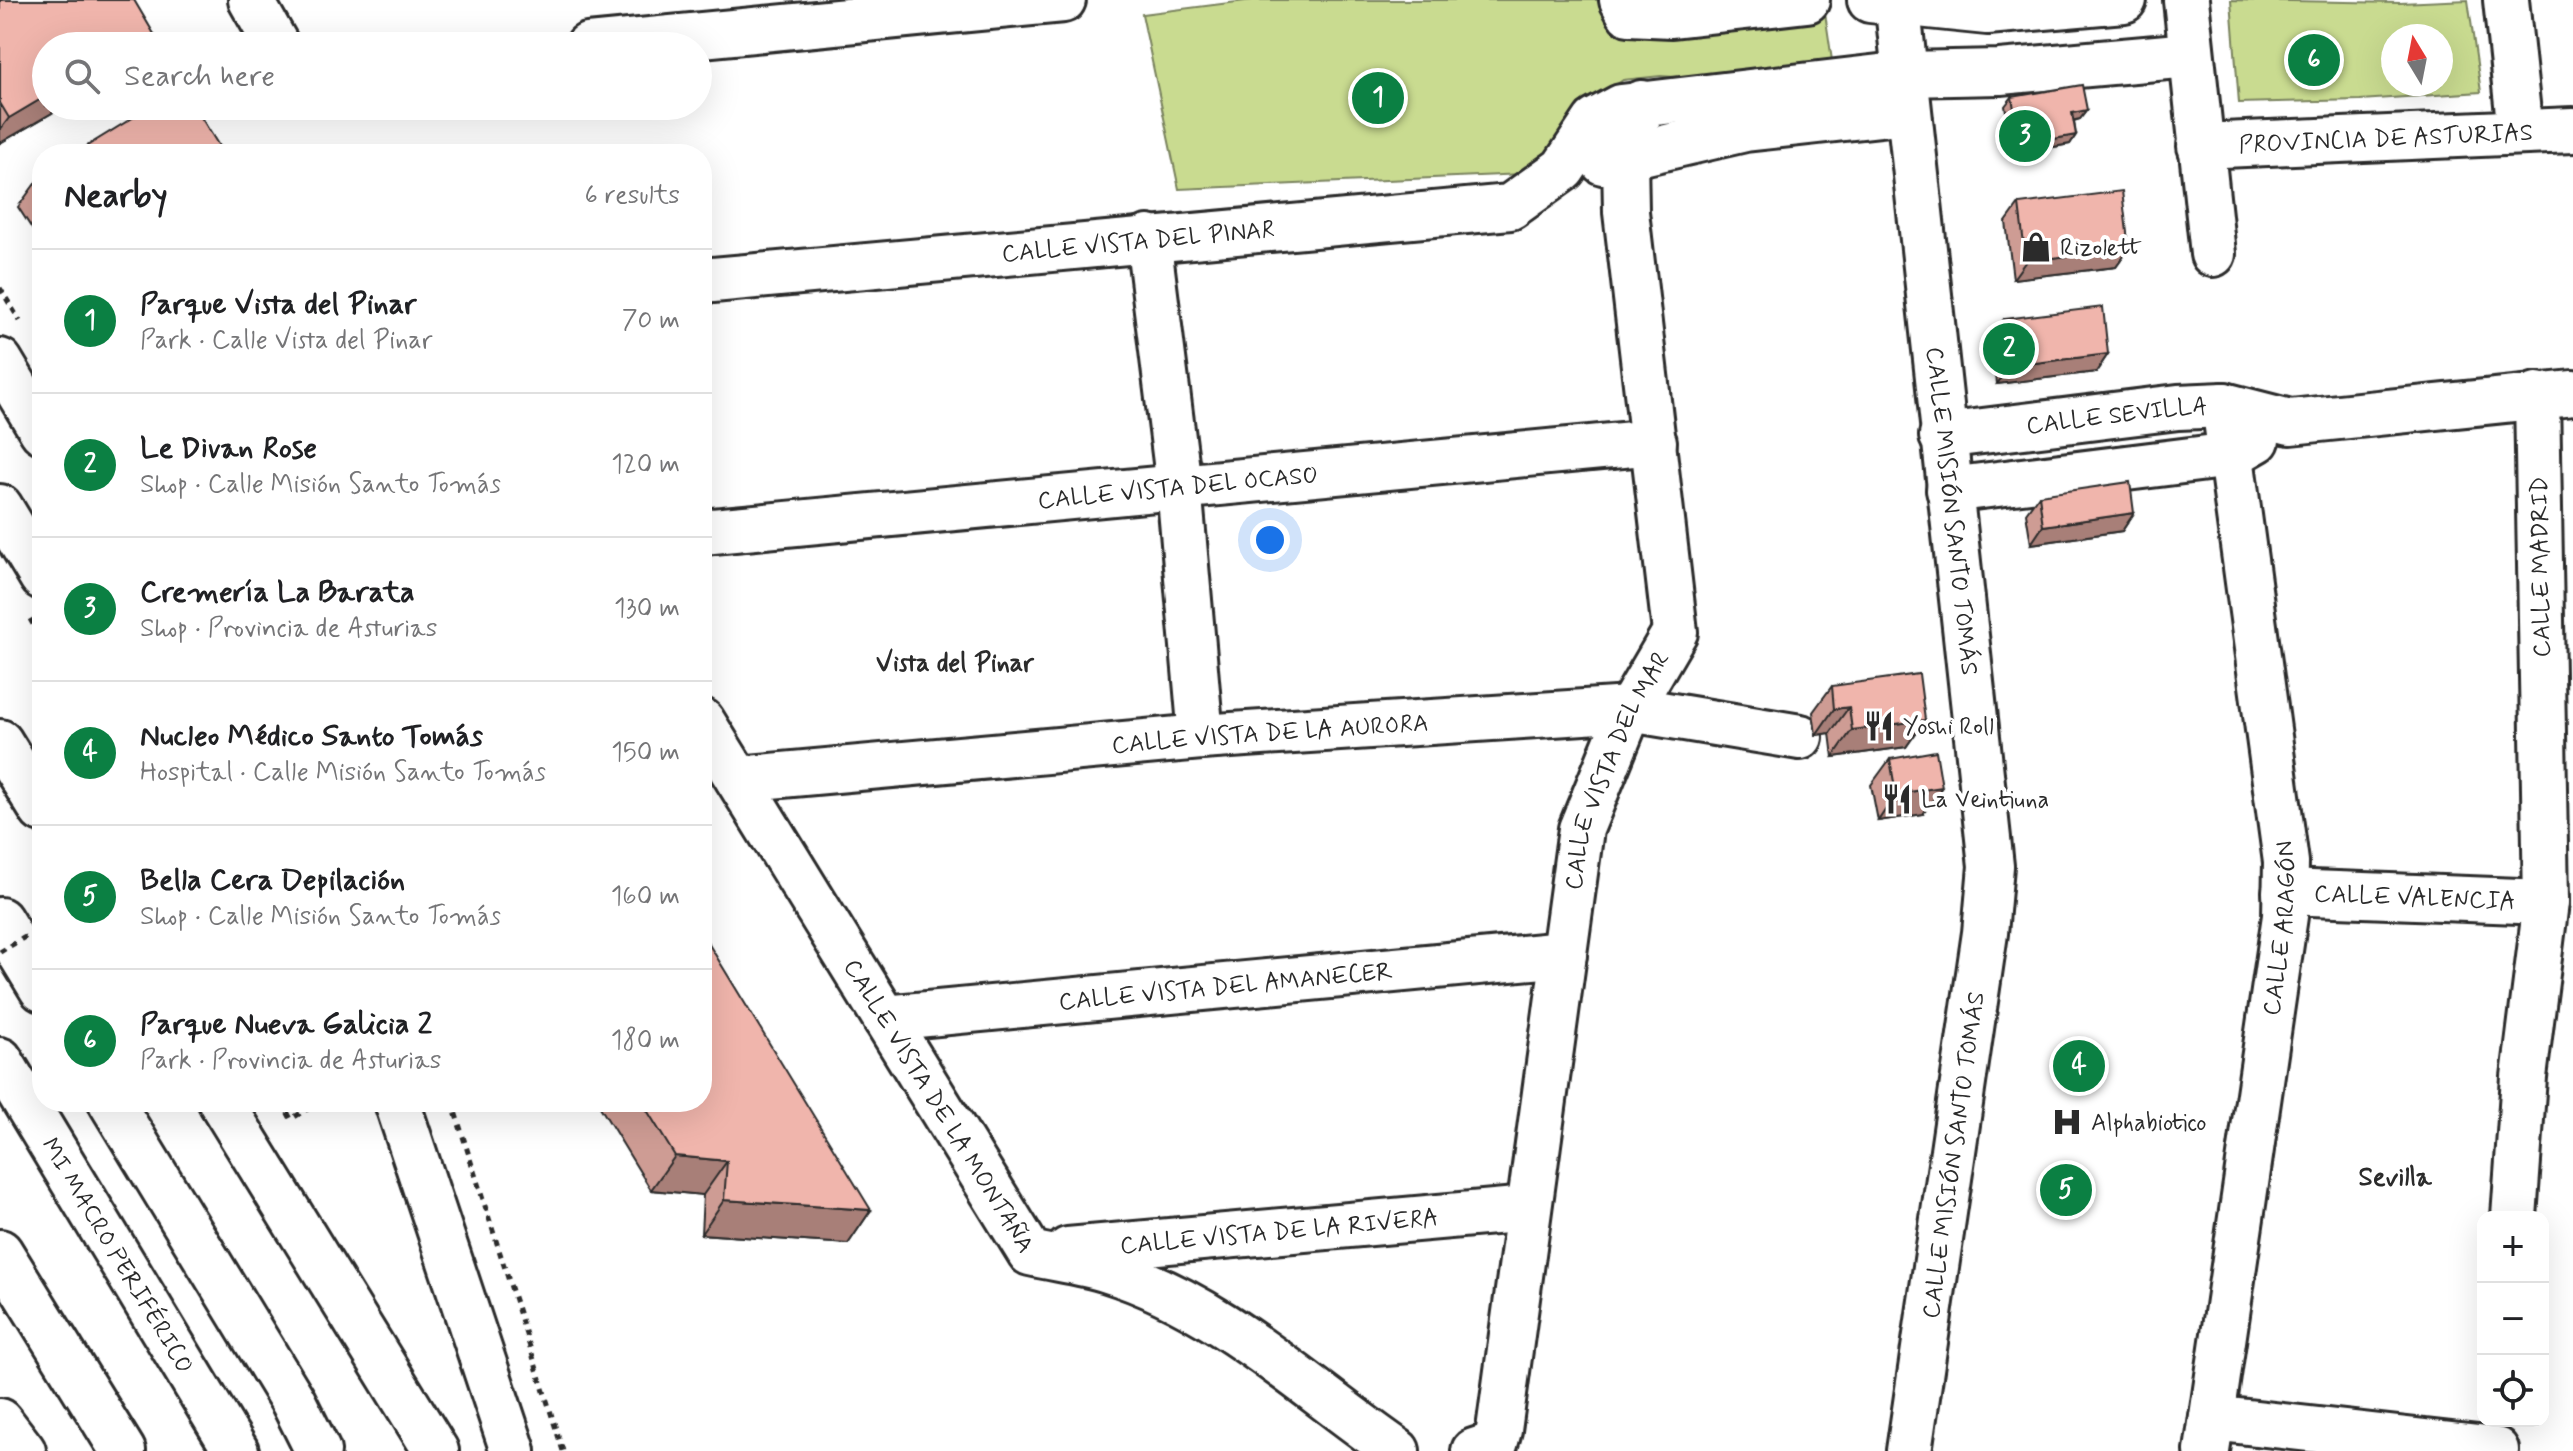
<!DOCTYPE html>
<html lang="en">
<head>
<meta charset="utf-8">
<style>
	body { margin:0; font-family:Mynerve,sans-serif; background:#f6f6f6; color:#202124 }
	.controls { position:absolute; right:24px; bottom:24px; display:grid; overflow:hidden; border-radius:16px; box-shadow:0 8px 32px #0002 }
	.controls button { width:72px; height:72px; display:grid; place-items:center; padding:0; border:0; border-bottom:2px solid #e0e0e0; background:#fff; color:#202124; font:40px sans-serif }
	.compass { position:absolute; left:2381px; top:24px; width:72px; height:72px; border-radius:50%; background:#fff; box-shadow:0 8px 32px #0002; rotate:350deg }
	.you { position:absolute; left:1270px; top:540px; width:28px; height:28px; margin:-20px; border:6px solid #fff; border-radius:50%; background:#1a73e8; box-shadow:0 0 0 12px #1a73e833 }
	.badge { display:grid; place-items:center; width:52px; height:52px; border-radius:50%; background:#0b8043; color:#fff; font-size:26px; font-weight:700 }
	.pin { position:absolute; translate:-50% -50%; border:4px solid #fff; box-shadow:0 2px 8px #0006 }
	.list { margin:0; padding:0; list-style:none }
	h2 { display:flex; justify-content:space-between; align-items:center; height:104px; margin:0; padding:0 32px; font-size:34px }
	h2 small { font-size:26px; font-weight:400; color:#757577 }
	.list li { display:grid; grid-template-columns:52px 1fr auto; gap:24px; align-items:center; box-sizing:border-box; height:144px; padding:0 32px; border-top:2px solid #e0e0e0 }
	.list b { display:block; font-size:30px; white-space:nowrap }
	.list p { margin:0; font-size:26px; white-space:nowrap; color:#757577 }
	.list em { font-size:26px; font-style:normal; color:#757577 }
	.icon { flex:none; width:44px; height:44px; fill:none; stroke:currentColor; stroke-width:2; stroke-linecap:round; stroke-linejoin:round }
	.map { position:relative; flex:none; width:2573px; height:1451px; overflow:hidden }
	.search { position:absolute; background:#fff; box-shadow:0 8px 32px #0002; left:32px; top:32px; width:680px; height:88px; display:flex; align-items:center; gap:20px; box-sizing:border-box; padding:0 28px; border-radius:44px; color:#757577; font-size:30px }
	.panel { position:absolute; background:#fff; box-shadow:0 8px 32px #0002; left:32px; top:144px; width:680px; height:968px; border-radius:32px }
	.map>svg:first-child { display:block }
	.green { fill:#c9db90; stroke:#7a835e; stroke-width:2; fill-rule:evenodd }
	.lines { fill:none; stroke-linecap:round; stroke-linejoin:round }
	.minor-casing { stroke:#2b2b2b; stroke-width:50 }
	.highway-casing { stroke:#2b2b2b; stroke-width:50 }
	.path { stroke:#2b2b2b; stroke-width:5; stroke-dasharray:6 6; stroke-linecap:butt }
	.minor { stroke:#fff; stroke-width:44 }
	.highway { stroke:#fff; stroke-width:44 }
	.path-bridge { stroke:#2b2b2b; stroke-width:5; stroke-dasharray:6 6; stroke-linecap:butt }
	.wall { fill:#ce9c94; stroke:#2b2b2b; stroke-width:2 }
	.shaded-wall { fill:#a87f78; stroke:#2b2b2b; stroke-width:2 }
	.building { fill:#f0b5ac; stroke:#2b2b2b; stroke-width:2 }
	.labels { text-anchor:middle; stroke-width:8; stroke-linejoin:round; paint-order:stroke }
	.street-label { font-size:24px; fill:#2b2b2b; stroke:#fff }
	.poi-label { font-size:24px; fill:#2b2b2b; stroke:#fff; text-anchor:start }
	.neighbourhood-label { font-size:26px; font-weight:bold; fill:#2b2b2b; stroke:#fff }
</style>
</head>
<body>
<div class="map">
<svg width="2573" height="1451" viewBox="0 0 2573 1451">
	<rect width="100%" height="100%" fill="#fff"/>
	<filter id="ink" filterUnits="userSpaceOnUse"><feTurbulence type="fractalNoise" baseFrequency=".0125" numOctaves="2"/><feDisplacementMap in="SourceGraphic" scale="16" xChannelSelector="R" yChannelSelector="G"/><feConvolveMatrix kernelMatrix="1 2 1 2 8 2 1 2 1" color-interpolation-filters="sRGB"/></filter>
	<g filter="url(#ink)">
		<path class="green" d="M 1253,0 L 1616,0 L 1723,21 L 1825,13 L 1834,74 L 1738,82 L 1661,76 L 1623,80 L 1574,114 L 1551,154 L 1524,174 L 1179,189 L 1142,14 Z
			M 2231,0 L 2400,3 L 2468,0 L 2481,92 L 2360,100 L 2239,103 ZM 2393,36 L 2441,36 L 2441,84 L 2393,84 Z"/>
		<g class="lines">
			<g class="minor-casing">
				<g id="minor">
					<path d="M 251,0 L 277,46"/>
					<path d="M 1622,0 L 1629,13 L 1672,15 L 1807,0"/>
					<path d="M 1870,0 L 1987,12 L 2124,0"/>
					<path id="s1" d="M 1897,0 L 1991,866 L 1985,933 L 1909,1451"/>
					<path d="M 2186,0 L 2213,254"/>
					<path d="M 2506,0 L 2520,132"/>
					<path d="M 588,46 L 1063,0"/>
					<path id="s2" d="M 2200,146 L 2573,130"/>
					<path d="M 1603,162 L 1745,129 L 1908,111"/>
					<path d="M 1148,238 L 1179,486 L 1201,737"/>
					<path id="s3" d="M 702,281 L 1510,207 L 1563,169 L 1595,121 L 1621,107 L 1905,74 L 2000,72 L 2190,55"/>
					<path d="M 0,361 L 42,431"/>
					<path id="s4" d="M 1942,436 L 2178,407 L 2224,405 L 2290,422 L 2573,393"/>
					<path d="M 1949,490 L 2231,455 L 2257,440"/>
					<path d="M 0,507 L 42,577"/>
					<path id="s5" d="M 702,532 L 1654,442"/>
					<path id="s6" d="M 702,721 L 1030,1253 C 1056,1259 1083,1262 1108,1270 C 1220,1305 1303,1386 1397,1451"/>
					<path id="s7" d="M 738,779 L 1201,737 L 1630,709 L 1800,737"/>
					<path id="s8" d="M 2285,892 L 2546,902"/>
					<path d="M 0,920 L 42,989"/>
					<path id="s9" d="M 885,1018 L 1564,954"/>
					<path id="s10" d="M 0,1060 L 236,1451"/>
					<path d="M 111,1102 L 293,1401 L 318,1451"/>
					<path d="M 397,1102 L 513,1451"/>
					<path d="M 2514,1217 L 2524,1077 L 2546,902 L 2537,395"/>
					<path id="s11" d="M 1068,1250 L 1528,1209"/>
					<path d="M 2212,1418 L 2496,1450"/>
					<path d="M 0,1421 L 23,1451"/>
					<path id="s12" d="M 1474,1451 L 1495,1444 L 1499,1430 L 1581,829 L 1630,709 L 1675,632 L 1626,212 L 1625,158 L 1642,103"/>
					<path id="s13" d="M 2207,1451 L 2285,916 L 2286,862 L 2224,405"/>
				</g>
			</g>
			<g class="highway-casing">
				<path id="highway" d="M 0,742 L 42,810
					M 221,1102 L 436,1451
					M 0,1252 L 123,1451"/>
			</g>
			<path class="path" d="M 0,288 L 20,321
				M 30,619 L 42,640
				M 282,1102 L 291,1119 L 309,1108 L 305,1102
				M 452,1102 L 563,1451"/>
			<use href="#minor" class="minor"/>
			<use href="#highway" class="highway"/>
			<path class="path-bridge" d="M 0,952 L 42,927"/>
		</g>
		<path class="wall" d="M 0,0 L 154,34 L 146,46 L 46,46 L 64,106 L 0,143 Z
			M 2012,97 L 2087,110 L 2080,119 L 2074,121 L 2076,135 L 2070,144 L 2014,154 L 2005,106 Z
			M 42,174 L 42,244 L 18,207 Z
			M 2019,204 L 2129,249 L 2116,267 L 2013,279 L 2006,222 Z
			M 2004,319 L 2108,354 L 2096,372 L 1997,384 L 1992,337 Z
			M 2039,495 L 2134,513 L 2122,531 L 2031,544 L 2026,513 Z
			M 1832,686 L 1925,720 L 1906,747 L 1833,757 L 1830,733 L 1816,735 L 1813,712 Z
			M 1890,759 L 1923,814 L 1878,821 L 1871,785 Z
			M 597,1102 L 702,1102 L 871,1210 L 848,1244 L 701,1234 L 703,1195 L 651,1190 Z"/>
		<path class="shaded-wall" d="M 154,34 L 146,46 L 133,46 Z
			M 46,96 L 46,106 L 64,106 L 0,143 L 0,130 L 9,118 Z
			M 2087,110 L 2080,119 L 2066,122 L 2072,113 Z
			M 2076,135 L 2070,144 L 2014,154 L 2020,145 Z
			M 2129,249 L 2116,267 L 2013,279 L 2026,261 Z
			M 2108,354 L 2096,372 L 1997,384 L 2010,366 Z
			M 2134,513 L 2122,531 L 2031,544 L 2043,526 Z
			M 1849,707 L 1830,733 L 1816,735 L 1834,709 Z
			M 1925,720 L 1906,747 L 1833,757 L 1852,730 Z
			M 1942,787 L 1923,814 L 1878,821 L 1896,794 Z
			M 675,1156 L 727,1161 L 703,1195 L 651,1190 Z
			M 724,1200 L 871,1210 L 848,1244 L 701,1234 Z"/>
		<path class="building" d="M 0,0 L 134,0 L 154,34 L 133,46 L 46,46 L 46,96 L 9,118 L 0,103 Z
			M 2082,85 L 2087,110 L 2072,113 L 2076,135 L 2020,145 L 2012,97 Z
			M 152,106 L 194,106 L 224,154 L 74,154 Z
			M 2122,191 L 2129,249 L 2026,261 L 2019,204 Z
			M 2103,307 L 2108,354 L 2010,366 L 2004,319 Z
			M 2130,482 L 2134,513 L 2043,526 L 2039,495 Z
			M 1919,674 L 1925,720 L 1852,730 L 1849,707 L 1834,709 L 1832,686 Z
			M 1936,751 L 1942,787 L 1896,794 L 1890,759 Z
			M 702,933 L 871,1210 L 724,1200 L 727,1161 L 675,1156 L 642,1102 L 702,1102 Z"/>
	</g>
	<defs>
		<g id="shop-bare" transform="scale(2.4)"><path d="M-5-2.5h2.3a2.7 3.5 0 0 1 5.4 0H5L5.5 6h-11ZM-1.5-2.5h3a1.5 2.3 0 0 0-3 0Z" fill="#2b2b2b" stroke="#fff" stroke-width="2.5" paint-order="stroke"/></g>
		<g id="restaurant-bare" transform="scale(2.4)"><path d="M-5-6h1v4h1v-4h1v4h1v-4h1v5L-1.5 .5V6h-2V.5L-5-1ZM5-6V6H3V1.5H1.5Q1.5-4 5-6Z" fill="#2b2b2b" stroke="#fff" stroke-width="2.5" paint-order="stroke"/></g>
		<g id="hospital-bare" transform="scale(2.4)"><path d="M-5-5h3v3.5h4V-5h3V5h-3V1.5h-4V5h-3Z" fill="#2b2b2b" stroke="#fff" stroke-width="2.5" paint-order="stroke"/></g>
	</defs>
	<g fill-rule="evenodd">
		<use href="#shop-bare" x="2036" y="247"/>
		<use href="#restaurant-bare" x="1879" y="726"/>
		<use href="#restaurant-bare" x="1897" y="799"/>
		<use href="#hospital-bare" x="2067" y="1122"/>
	</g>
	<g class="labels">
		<g class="street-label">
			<text dy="8" stroke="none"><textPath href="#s2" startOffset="186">PROVINCIA DE ASTURIAS</textPath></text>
			<text dy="8" stroke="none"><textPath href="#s3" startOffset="438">CALLE VISTA DEL PINAR</textPath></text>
			<text dy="8" stroke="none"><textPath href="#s4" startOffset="176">CALLE SEVILLA</textPath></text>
			<text dy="8" stroke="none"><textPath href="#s5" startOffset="478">CALLE VISTA DEL OCASO</textPath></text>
			<text dy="8" stroke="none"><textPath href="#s1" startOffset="514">CALLE MISIÓN SANTO TOMÁS</textPath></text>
			<text transform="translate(2540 567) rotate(-91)" y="8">CALLE MADRID</text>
			<text dy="8" stroke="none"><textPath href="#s7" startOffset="534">CALLE VISTA DE LA AURORA</textPath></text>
			<text dy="8" stroke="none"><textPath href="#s12" startOffset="710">CALLE VISTA DEL MAR</textPath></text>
			<text dy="8" stroke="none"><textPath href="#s8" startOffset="130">CALLE VALENCIA</textPath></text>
			<text dy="8" stroke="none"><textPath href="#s13" startOffset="528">CALLE ARAGÓN</textPath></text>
			<text dy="8" stroke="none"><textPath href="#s9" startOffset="342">CALLE VISTA DEL AMANECER</textPath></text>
			<text dy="8" stroke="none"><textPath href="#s6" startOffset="452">CALLE VISTA DE LA MONTAÑA</textPath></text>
			<text transform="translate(1953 1155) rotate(-82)" y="8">CALLE MISIÓN SANTO TOMÁS</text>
			<text dy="8" stroke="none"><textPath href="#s11" startOffset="212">CALLE VISTA DE LA RIVERA</textPath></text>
			<text dy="8" stroke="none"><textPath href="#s10" startOffset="228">MI MACRO PERIFÉRICO</textPath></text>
		</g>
		<g class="poi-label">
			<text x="2060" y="255">Rizolett</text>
			<text x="1903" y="734">Yoshi Roll</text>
			<text x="1921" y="807">La Veintiuna</text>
			<text x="2091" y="1130">Alphabiotico</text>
		</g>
		<g class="neighbourhood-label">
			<text x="955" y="671">Vista del Pinar</text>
			<text x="2395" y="1185">Sevilla</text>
		</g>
	</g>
</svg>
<div class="controls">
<button>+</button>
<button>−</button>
<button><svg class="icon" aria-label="locate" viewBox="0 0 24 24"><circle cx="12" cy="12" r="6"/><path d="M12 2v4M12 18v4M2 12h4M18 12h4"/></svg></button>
</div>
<svg class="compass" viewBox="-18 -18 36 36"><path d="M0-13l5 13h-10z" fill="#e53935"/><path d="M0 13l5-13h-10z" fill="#757577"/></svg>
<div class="you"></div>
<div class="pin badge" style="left:1378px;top:98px">1</div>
<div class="pin badge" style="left:2009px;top:349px">2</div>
<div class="pin badge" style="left:2025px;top:136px">3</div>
<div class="pin badge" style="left:2079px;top:1066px">4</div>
<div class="pin badge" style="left:2066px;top:1190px">5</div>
<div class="pin badge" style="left:2314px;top:60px">6</div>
<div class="search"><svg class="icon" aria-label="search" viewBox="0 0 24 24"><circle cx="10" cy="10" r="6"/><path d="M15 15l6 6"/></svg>Search here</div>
<section class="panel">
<h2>Nearby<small>6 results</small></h2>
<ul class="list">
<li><span class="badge">1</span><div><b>Parque Vista del Pinar</b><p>Park · Calle Vista del Pinar</p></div><em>70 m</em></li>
<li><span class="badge">2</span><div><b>Le Divan Rose</b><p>Shop · Calle Misión Santo Tomás</p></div><em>120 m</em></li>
<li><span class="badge">3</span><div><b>Cremería La Barata</b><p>Shop · Provincia de Asturias</p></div><em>130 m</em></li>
<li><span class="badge">4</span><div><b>Nucleo Médico Santo Tomás</b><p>Hospital · Calle Misión Santo Tomás</p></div><em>150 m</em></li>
<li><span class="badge">5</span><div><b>Bella Cera Depilación</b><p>Shop · Calle Misión Santo Tomás</p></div><em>160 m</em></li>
<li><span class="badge">6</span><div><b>Parque Nueva Galicia 2</b><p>Park · Provincia de Asturias</p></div><em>180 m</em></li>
</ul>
</section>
</div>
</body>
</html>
